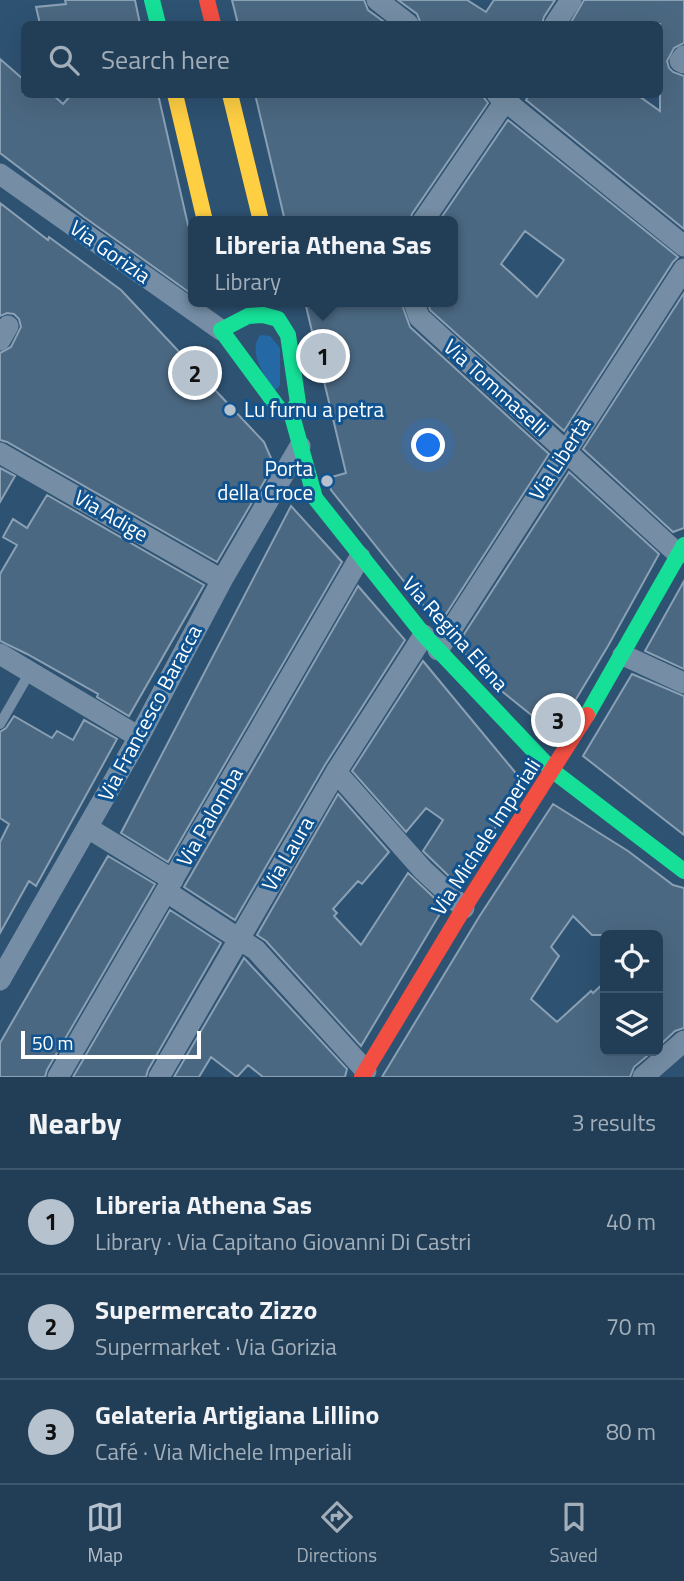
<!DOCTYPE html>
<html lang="en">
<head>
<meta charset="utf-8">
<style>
	body { margin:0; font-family:"Titillium Web",sans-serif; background:#2a455c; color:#f1f3f6 }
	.controls { position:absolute; right:21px; bottom:21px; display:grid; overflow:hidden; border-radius:10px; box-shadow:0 7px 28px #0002 }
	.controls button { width:63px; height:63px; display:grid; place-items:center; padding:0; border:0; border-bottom:2px solid #3f576c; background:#223e56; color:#f1f3f6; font:35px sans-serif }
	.scale { position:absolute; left:21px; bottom:18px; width:180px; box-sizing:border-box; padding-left:7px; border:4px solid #fff; border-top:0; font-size:19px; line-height:24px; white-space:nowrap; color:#fff; -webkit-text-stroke:5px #11538f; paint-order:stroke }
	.you { position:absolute; left:429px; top:446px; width:24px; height:24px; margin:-18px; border:5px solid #fff; border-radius:50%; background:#1a73e8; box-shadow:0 0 0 10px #1a73e833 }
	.badge { display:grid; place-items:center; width:46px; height:46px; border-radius:50%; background:#b6c2ce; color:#111; font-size:23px; font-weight:700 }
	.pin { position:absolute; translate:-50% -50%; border:4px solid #fff; box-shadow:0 2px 7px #0006 }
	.popup { position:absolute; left:188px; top:216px; width:270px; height:91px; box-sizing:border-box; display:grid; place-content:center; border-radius:10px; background:#223e56; filter:drop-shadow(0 2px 5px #0005); font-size:23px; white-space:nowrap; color:#a2aeb9 }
	.popup b { font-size:26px; color:#f1f3f6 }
	.popup::after { content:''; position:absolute; left:50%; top:100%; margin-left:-14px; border:14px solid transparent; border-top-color:#223e56 }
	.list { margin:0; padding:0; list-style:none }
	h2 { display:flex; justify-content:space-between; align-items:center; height:91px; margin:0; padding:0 28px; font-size:30px }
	h2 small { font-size:23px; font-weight:400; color:#a2aeb9 }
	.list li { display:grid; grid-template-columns:46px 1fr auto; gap:21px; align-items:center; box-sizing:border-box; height:105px; padding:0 28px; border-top:2px solid #3f576c }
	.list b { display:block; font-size:26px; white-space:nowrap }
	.list p { margin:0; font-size:23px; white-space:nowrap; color:#a2aeb9 }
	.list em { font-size:23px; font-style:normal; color:#a2aeb9 }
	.icon { flex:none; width:38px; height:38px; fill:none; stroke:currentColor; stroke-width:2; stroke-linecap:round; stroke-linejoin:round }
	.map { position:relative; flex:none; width:684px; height:1077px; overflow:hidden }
	.search { position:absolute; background:#223e56; box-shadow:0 7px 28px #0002; left:21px; right:21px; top:21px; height:77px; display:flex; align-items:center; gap:18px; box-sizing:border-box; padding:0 24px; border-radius:10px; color:#a2aeb9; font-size:26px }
	.sheet { height:406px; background:#223e56 }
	nav { display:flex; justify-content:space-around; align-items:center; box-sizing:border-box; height:98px; border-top:2px solid #3f576c; background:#223e56; font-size:19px; color:#a2aeb9 }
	nav a { display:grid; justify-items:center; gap:4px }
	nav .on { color:#b6c2ce }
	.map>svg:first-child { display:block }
	.green { fill:#2469a6 }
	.building { fill:#4b6882; stroke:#8aa0b4; stroke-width:2; fill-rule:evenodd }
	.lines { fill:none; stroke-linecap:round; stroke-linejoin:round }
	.lane { stroke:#758ea5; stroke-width:10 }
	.street { stroke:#758ea5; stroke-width:21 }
	.fast { stroke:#16e098; stroke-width:16 }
	.slow { stroke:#ffcf43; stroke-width:16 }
	.jam { stroke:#f24e42; stroke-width:16 }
	.poi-dot { fill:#b6c2ce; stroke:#11538f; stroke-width:2.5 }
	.labels { text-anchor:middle; stroke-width:6; stroke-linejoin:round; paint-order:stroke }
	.street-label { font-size:21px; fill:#fff; stroke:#11538f }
	.poi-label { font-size:21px; fill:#fff; stroke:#11538f; text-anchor:start }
</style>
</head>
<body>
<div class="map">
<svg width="684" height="1077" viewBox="0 0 684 1077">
	<rect width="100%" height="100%" fill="#2e5272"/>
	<path class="green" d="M 260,335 L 270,336 L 280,348 L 280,385 L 274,392 C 265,374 247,354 260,335 Z"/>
	<path class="building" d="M 65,0 L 135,0 L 140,24 L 40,24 L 36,7 L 66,4 Z
		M 232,0 L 364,0 L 368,10 L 387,24 L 238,24 Z
		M 398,0 L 467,0 L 486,12 L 494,0 L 555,0 L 544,17 L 542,24 L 421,24 L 417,14 Z
		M 584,0 L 684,0 L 684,43 L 674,48 L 667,61 L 669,68 L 673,72 L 684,76 L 684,229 L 526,100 L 530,94 L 636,94 L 660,111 L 660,24 L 570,24 Z
		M 0,59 L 24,80 L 24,94 L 52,94 L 63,104 L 72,94 L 158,94 L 188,225 L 193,236 L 193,295 L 84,217 L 0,153 Z
		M 255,94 L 481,94 L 488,103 L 412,214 L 410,221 L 285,221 Z
		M 508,120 L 678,257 L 673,262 L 564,431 L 430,310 L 428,302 L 452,302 L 452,221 L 439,221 ZM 525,231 L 564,260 L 537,297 L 501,264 Z
		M 0,203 L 48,240 L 49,237 L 121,290 L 264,442 L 274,465 L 217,562 L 7,442 L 0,440 L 0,353 L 11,347 L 21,327 L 19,319 L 14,314 L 7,313 L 0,316 Z
		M 684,293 L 684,528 L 673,532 L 583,449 Z
		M 305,302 L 401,302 L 410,327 L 549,454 L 439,625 L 331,490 L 328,478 L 346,473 Z
		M 0,468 L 15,476 L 0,502 Z
		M 569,472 L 659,554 L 608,646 L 555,734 L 499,689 L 457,645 Z
		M 47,495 L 204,585 L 129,716 L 97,697 L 98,694 L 27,654 L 0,641 L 0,574 L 17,545 L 3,537 L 13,519 L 27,528 Z
		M 291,506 L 342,562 L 168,862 L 121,833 Z
		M 684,581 L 684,669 L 645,651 Z
		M 358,586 L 405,640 L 325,765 L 235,920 L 184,887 Z
		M 423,661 L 524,783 L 458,885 L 423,851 L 443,820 L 426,808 L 406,832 L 352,771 Z
		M 632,674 L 684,696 L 684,835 L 583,756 Z
		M 14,716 L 52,738 L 57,731 L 73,740 L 84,720 L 117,739 L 36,886 L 29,881 L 0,933 L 0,842 L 9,824 L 0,818 L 0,732 L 6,728 Z
		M 338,794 L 389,852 L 362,884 L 358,881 L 333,909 L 337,913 L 334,916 L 361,945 L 408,873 L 444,907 L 361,1046 L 266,941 L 257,935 Z
		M 553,804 L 628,851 L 673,885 L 684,888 L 684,1028 L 675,1031 L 658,1047 L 658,935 L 592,935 L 573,916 L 551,947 L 559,956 L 531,999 L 557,1022 L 591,991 L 593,993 L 605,982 L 605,1051 L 653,1051 L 634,1067 L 630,1077 L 382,1077 L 479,917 Z
		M 108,856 L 155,884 L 47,1070 L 45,1077 L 0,1077 L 0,1043 Z
		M 170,910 L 221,943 L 148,1070 L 146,1077 L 73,1077 Z
		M 244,958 L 347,1069 L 345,1077 L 263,1077 L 248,1065 L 237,1077 L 211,1057 L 199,1077 L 174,1077 Z"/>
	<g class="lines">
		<path class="lane" d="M 0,724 L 30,672"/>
		<path class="street" d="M 377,0 L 408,24
			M 555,24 L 571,0
			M 684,56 L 680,61 L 684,63
			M 497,94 L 684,246
			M 0,174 L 221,330
			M 423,221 L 510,94
			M 414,302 L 419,317 L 678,554
			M 0,340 L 8,326
			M 0,453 L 222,580
			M 438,650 L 684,269
			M 0,654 L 139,737
			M 623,655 L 684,683
			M 336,772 L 423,870 L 464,908
			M 88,828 L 173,880
			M 167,892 L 256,950 L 366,1071
			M 0,980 L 139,737 L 222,580 L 300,446
			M 58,1077 L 360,557
			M 159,1077 L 336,772 L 424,635
			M 643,1077 L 684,1041"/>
		<path class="fast" d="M 152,0 L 158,24
			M 263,315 L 278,319 L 288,335 L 298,403 L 291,412 L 280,410 L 221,330 L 248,316 Z
			M 291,412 L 315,498 L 424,635 L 553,771 L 684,871
			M 587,715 L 684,545"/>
		<path class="slow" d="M 175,94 L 205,221
			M 230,94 L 261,221"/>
		<path class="jam" d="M 207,0 L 213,24
			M 362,1077 L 464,908 L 587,715"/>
	</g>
	<g class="poi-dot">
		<circle cx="230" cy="410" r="7"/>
		<circle cx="327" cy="481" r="7"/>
	</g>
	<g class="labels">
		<g class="street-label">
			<text transform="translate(110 252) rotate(35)" y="7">Via Gorizia</text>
			<text transform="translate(496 388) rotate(42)" y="7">Via Tommaselli</text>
			<text transform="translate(560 459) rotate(-57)" y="7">Via Libertà</text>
			<text transform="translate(111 516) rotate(30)" y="7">Via Adige</text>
			<text transform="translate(455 634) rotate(48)" y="7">Via Regina Elena</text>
			<text transform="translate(150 713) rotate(-62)" y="7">Via Francesco Baracca</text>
			<text transform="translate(210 817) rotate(-60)" y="7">Via Palomba</text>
			<text transform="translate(486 837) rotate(-57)" y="7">Via Michele Imperiali</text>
			<text transform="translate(288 854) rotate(-60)" y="7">Via Laura</text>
		</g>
		<g class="poi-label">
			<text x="244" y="417">Lu furnu a petra</text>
			<text x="313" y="476" text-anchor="end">Porta<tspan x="313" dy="24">della Croce</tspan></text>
		</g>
	</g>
</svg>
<div class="controls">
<button><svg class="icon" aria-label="locate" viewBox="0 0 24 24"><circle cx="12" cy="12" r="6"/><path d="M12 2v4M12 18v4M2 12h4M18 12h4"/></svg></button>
<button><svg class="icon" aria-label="layers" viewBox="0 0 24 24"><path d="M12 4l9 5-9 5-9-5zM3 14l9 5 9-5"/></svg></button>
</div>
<div class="scale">50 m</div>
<div class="you"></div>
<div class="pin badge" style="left:323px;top:356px">1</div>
<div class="popup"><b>Libreria Athena Sas</b>Library</div>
<div class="pin badge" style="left:195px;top:373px">2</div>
<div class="pin badge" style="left:558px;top:720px">3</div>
<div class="search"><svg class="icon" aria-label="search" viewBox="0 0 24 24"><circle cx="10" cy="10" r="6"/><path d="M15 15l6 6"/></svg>Search here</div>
</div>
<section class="sheet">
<h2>Nearby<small>3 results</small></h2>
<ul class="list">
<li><span class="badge">1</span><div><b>Libreria Athena Sas</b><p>Library · Via Capitano Giovanni Di Castri</p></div><em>40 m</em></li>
<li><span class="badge">2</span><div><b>Supermercato Zizzo</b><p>Supermarket · Via Gorizia</p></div><em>70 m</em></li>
<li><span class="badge">3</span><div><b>Gelateria Artigiana Lillino</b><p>Café · Via Michele Imperiali</p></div><em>80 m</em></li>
</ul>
</section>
<nav>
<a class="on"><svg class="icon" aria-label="map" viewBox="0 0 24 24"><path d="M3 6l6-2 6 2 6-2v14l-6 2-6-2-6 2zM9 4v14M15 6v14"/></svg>Map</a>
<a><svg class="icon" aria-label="directions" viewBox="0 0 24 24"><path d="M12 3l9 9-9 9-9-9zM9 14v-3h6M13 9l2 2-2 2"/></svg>Directions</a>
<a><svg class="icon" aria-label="saved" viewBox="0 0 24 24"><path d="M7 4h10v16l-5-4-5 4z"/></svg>Saved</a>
</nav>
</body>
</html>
